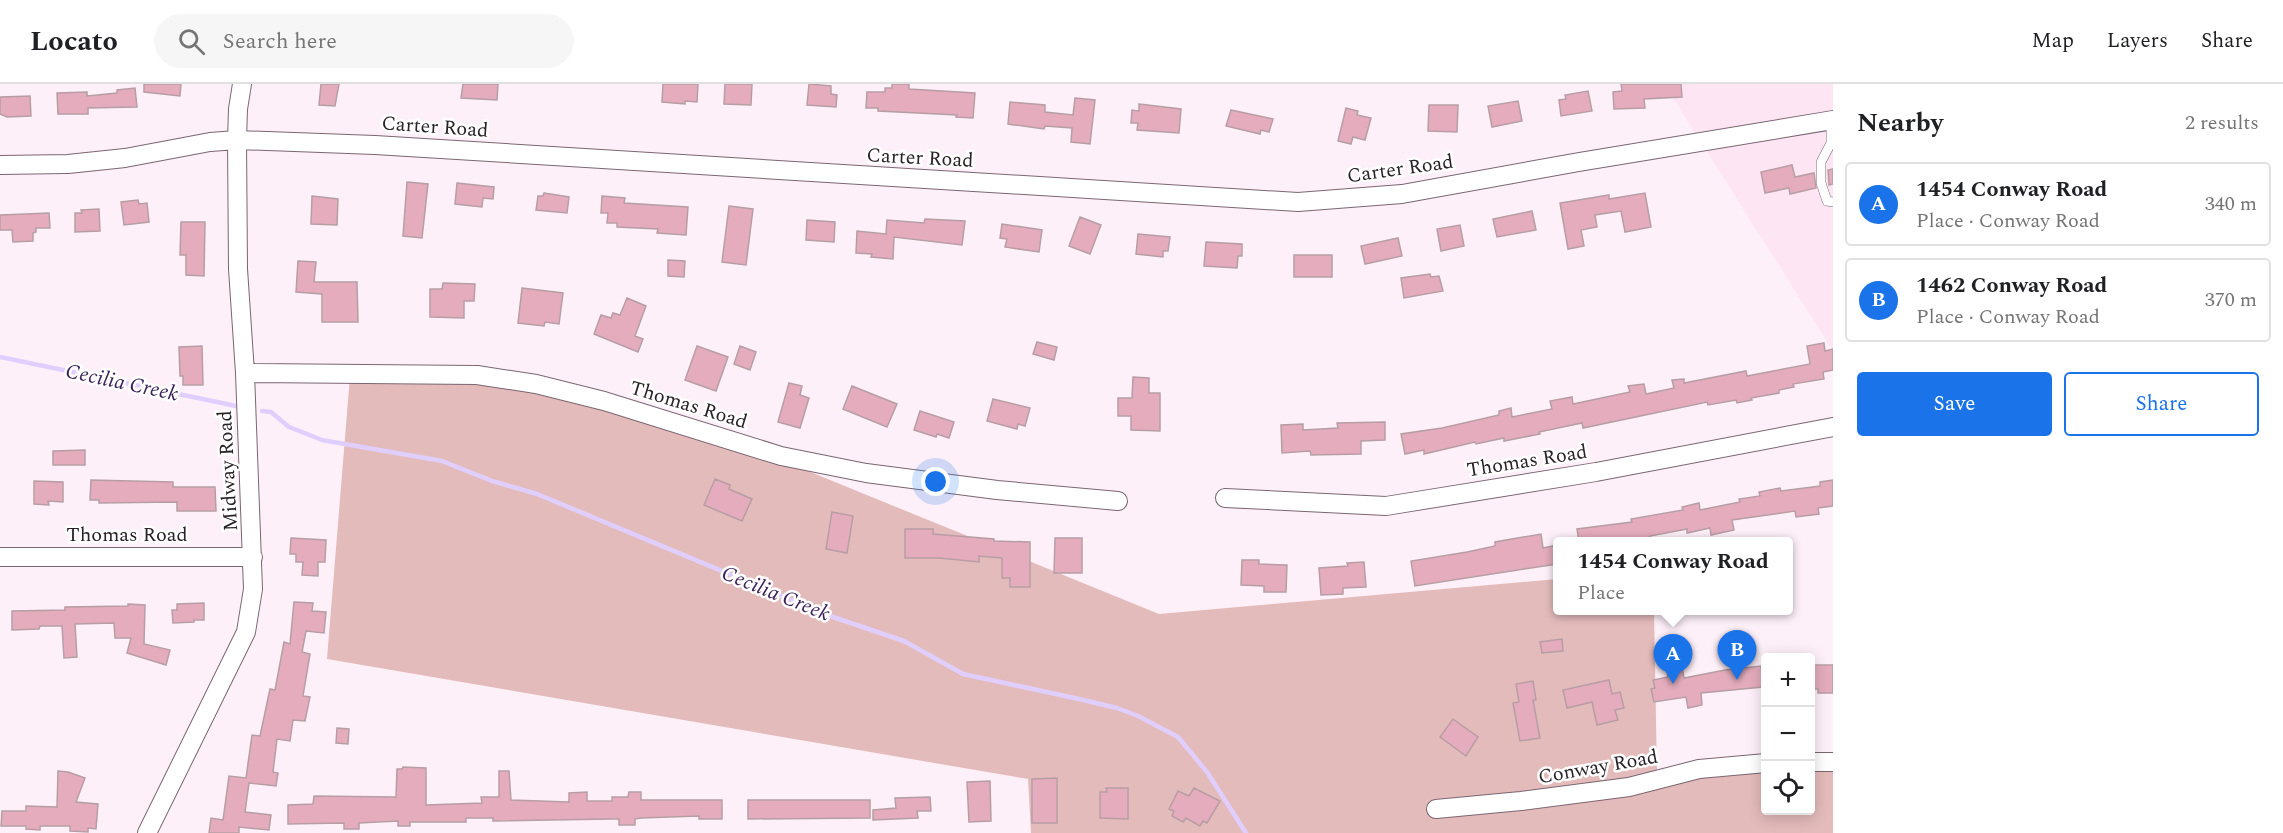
<!DOCTYPE html>
<html lang="en">
<head>
<meta charset="utf-8">
<style>
	body { margin:0; font-family:Spectral,serif; background:#f6f6f6; color:#202124 }
	.controls { position:absolute; right:18px; bottom:18px; display:grid; overflow:hidden; border-radius:6px; box-shadow:0 3px 15px #0003 }
	.controls button { width:54px; height:54px; display:grid; place-items:center; padding:0; border:0; border-bottom:2px solid #e0e0e0; background:#fff; color:#202124; font:30px sans-serif }
	.you { position:absolute; left:936px; top:398px; width:21px; height:21px; margin:-15px; border:4px solid #fff; border-radius:50%; background:#1a73e8; box-shadow:0 0 0 9px #1a73e833 }
	.badge { display:grid; place-items:center; width:39px; height:39px; border-radius:50%; background:#1a73e8; color:#fff; font-size:20px; font-weight:700 }
	.pin { position:absolute; translate:-50% -50px; filter:drop-shadow(0 2px 3px #0008) }
	.pin::after { content:''; position:absolute; top:32px; width:21px; height:18px; background:inherit; clip-path:polygon(0 0,100% 0,50% 100%) }
	.popup { position:absolute; left:1553px; top:453px; width:240px; height:78px; box-sizing:border-box; display:grid; place-content:center; border-radius:6px; background:#fff; filter:drop-shadow(0 2px 4px #0005); font-size:20px; white-space:nowrap; color:#757577 }
	.popup b { font-size:22px; color:#202124 }
	.popup::after { content:''; position:absolute; left:50%; top:100%; margin-left:-12px; border:12px solid transparent; border-top-color:#fff }
	.list { margin:0; padding:0; list-style:none }
	h2 { display:flex; justify-content:space-between; align-items:center; height:78px; margin:0; padding:0 24px; font-size:26px }
	h2 small { font-size:20px; font-weight:400; color:#757577 }
	.list li { display:grid; grid-template-columns:39px 1fr auto; gap:18px; align-items:center; box-sizing:border-box; height:84px; margin:0 12px 12px; padding:0 12px; border:2px solid #e0e0e0; border-radius:6px }
	.list b { display:block; font-size:22px; white-space:nowrap }
	.list p { margin:0; font-size:20px; white-space:nowrap; color:#757577 }
	.list em { font-size:20px; font-style:normal; color:#757577 }
	.actions { display:flex; gap:12px; padding:18px 24px }
	.actions a { flex:1; padding:14px 0; border:2px solid #1a73e8; border-radius:6px; text-align:center; font-size:21px; color:#1a73e8 }
	.actions .main { background:#1a73e8; color:#fff }
	.icon { flex:none; width:33px; height:33px; fill:none; stroke:currentColor; stroke-width:2; stroke-linecap:round; stroke-linejoin:round }
	.map { position:relative; flex:none; width:1833px; height:749px; overflow:hidden }
	header { display:flex; align-items:center; gap:36px; box-sizing:border-box; height:84px; padding:0 30px; background:#fff; border-bottom:2px solid #e0e0e0 }
	header strong { font-size:28px }
	nav { display:flex; gap:33px; margin-inline-start:auto; font-size:21px }
	.search { width:420px; height:54px; background:#f6f6f6; display:flex; align-items:center; gap:15px; box-sizing:border-box; padding:0 21px; border-radius:33px; color:#757577; font-size:22px }
	main { display:flex }
	aside { flex:1; background:#fff }
	.map>svg:first-child { display:block }
	.built { fill:#fee5f4 }
	.green { fill:#e4bbbb }
	.lines { fill:none; stroke-linecap:round; stroke-linejoin:round }
	.stream { stroke:#e0ceff; stroke-width:4.5 }
	.building { fill:#e4acbd; stroke:#b79ea5; stroke-width:1.5 }
	.lane-casing { stroke:#7a6672; stroke-width:10 }
	.street-casing { stroke:#7a6672; stroke-width:20 }
	.lane { stroke:#fff; stroke-width:9 }
	.street { stroke:#fff; stroke-width:18 }
	.labels { text-anchor:middle; stroke-width:5; stroke-linejoin:round; paint-order:stroke }
	.street-label { font-size:20px; fill:#2a2227; stroke:#fff }
	.water-label { font-size:21px; font-style:italic; fill:#3c225b; stroke:#fff }
</style>
</head>
<body>
<header>
<strong>Locato</strong>
<div class="search"><svg class="icon" aria-label="search" viewBox="0 0 24 24"><circle cx="10" cy="10" r="6"/><path d="M15 15l6 6"/></svg>Search here</div>
<nav><a>Map</a><a>Layers</a><a>Share</a></nav>
</header>
<main>
<div class="map">
<svg width="1833" height="749" viewBox="0 0 1833 749">
	<rect width="100%" height="100%" fill="#fef0f9"/>
	<path class="built" d="M 1664,0 L 1833,0 L 1833,267 Z"/>
	<path class="green" d="M 350,292 L 527,295 L 712,348 L 1159,530 L 1557,495 L 1558,526 L 1654,527 L 1657,690 L 1765,682 L 1766,726 L 1810,726 L 1811,679 L 1833,677 L 1833,749 L 1031,749 L 1028,695 L 327,575 Z"/>
	<g class="lines">
		<path class="stream" d="M 0,273 L 241,323
			M 262,327 L 271,328 L 289,343 L 322,356 L 442,377 L 492,397 L 537,410 L 830,532 L 904,557 L 963,590 L 1079,615 L 1117,624 L 1138,632 L 1178,653 L 1207,688 L 1246,749"/>
	</g>
	<path class="building" d="M 144,0 L 181,0 L 180,12 L 144,8 Z
		M 321,0 L 339,0 L 335,22 L 319,21 Z
		M 463,0 L 498,0 L 497,16 L 461,14 Z
		M 663,0 L 698,0 L 697,18 L 685,17 L 685,20 L 662,18 Z
		M 725,0 L 752,0 L 751,21 L 724,20 Z
		M 809,0 L 831,2 L 831,10 L 837,11 L 836,23 L 807,21 Z
		M 892,0 L 909,0 L 909,5 L 975,9 L 973,34 L 956,33 L 957,31 L 878,27 L 878,24 L 866,24 L 867,8 L 885,8 L 885,4 L 892,4 Z
		M 1621,0 L 1681,0 L 1682,13 L 1644,15 L 1645,24 L 1614,25 L 1613,8 L 1622,7 Z
		M 135,4 L 137,23 L 88,24 L 88,30 L 58,30 L 57,9 L 87,8 L 87,12 L 117,9 L 117,6 Z
		M 1588,7 L 1592,27 L 1561,32 L 1559,16 L 1566,15 L 1565,11 Z
		M 30,12 L 31,32 L 7,33 L 0,30 L 0,13 Z
		M 1075,14 L 1095,16 L 1090,60 L 1071,58 L 1072,44 L 1045,42 L 1044,45 L 1008,40 L 1010,18 L 1045,21 L 1045,28 L 1073,31 Z
		M 1518,17 L 1522,37 L 1492,43 L 1488,22 Z
		M 1139,20 L 1181,25 L 1179,49 L 1137,46 L 1138,39 L 1131,39 L 1132,26 L 1139,27 Z
		M 1429,21 L 1458,21 L 1457,48 L 1428,47 Z
		M 1346,24 L 1358,27 L 1357,31 L 1371,34 L 1365,56 L 1353,53 L 1351,60 L 1338,57 Z
		M 1231,26 L 1273,35 L 1269,48 L 1261,46 L 1260,50 L 1226,42 Z
		M 1792,81 L 1795,93 L 1814,89 L 1816,104 L 1790,110 L 1789,104 L 1765,109 L 1761,88 Z
		M 1833,85 L 1833,100 L 1829,101 L 1828,86 Z
		M 407,98 L 428,100 L 422,154 L 403,152 Z
		M 457,99 L 494,103 L 493,115 L 483,114 L 482,123 L 455,120 Z
		M 544,109 L 569,113 L 567,129 L 536,126 L 538,112 L 543,112 Z
		M 1645,109 L 1651,143 L 1625,148 L 1621,127 L 1595,131 L 1597,143 L 1581,146 L 1584,162 L 1568,165 L 1560,119 L 1609,111 L 1609,115 Z
		M 312,112 L 338,115 L 337,141 L 311,140 Z
		M 602,112 L 625,114 L 624,119 L 688,123 L 686,151 L 657,149 L 658,145 L 617,143 L 617,139 L 607,139 L 608,129 L 601,129 Z
		M 138,116 L 139,120 L 147,119 L 149,138 L 124,141 L 121,118 Z
		M 729,122 L 753,125 L 746,181 L 722,178 Z
		M 99,125 L 100,147 L 75,148 L 75,129 L 82,129 L 81,126 Z
		M 1532,127 L 1536,146 L 1497,153 L 1493,135 Z
		M 49,129 L 50,144 L 36,144 L 36,148 L 33,149 L 33,157 L 13,158 L 12,146 L 0,146 L 0,131 Z
		M 1080,133 L 1101,141 L 1090,170 L 1069,162 Z
		M 925,135 L 965,137 L 962,161 L 894,153 L 893,175 L 871,173 L 872,170 L 856,169 L 857,147 L 886,150 L 887,136 L 924,139 Z
		M 807,136 L 835,138 L 834,158 L 806,156 Z
		M 181,138 L 205,138 L 204,192 L 186,191 L 186,171 L 180,171 Z
		M 1002,140 L 1042,146 L 1039,168 L 1005,163 L 1007,155 L 1000,154 Z
		M 1460,141 L 1464,162 L 1441,167 L 1437,145 Z
		M 1138,150 L 1170,153 L 1168,167 L 1163,167 L 1163,173 L 1136,170 Z
		M 1398,154 L 1402,172 L 1365,180 L 1361,162 Z
		M 1206,158 L 1242,160 L 1242,172 L 1238,172 L 1237,184 L 1204,182 Z
		M 1294,171 L 1332,171 L 1332,193 L 1294,193 Z
		M 668,176 L 685,177 L 684,193 L 668,192 Z
		M 298,177 L 316,178 L 314,198 L 357,198 L 358,238 L 322,238 L 322,210 L 296,208 Z
		M 1430,190 L 1431,193 L 1439,192 L 1443,207 L 1404,214 L 1401,194 Z
		M 443,199 L 475,200 L 474,217 L 464,217 L 464,234 L 430,233 L 430,205 L 442,205 Z
		M 522,204 L 563,209 L 559,240 L 545,238 L 544,242 L 518,239 Z
		M 627,214 L 646,222 L 635,252 L 643,255 L 638,268 L 594,250 L 601,231 L 611,234 L 613,229 L 620,231 Z
		M 1037,258 L 1057,263 L 1054,276 L 1033,270 Z
		M 1824,259 L 1825,267 L 1833,265 L 1833,286 L 1823,288 L 1824,295 L 1793,300 L 1794,303 L 1779,306 L 1779,309 L 1751,314 L 1752,316 L 1737,319 L 1736,316 L 1708,321 L 1707,318 L 1583,344 L 1582,339 L 1539,348 L 1540,350 L 1504,357 L 1504,354 L 1476,360 L 1475,358 L 1424,370 L 1424,366 L 1405,370 L 1401,350 L 1442,344 L 1499,331 L 1499,327 L 1511,324 L 1512,333 L 1552,325 L 1550,317 L 1572,313 L 1573,320 L 1630,308 L 1628,302 L 1644,300 L 1646,310 L 1674,304 L 1672,296 L 1684,295 L 1684,299 L 1746,287 L 1747,292 L 1810,280 L 1807,262 Z
		M 202,262 L 203,301 L 183,301 L 183,292 L 180,292 L 179,263 Z
		M 697,262 L 728,273 L 716,307 L 685,296 Z
		M 740,262 L 756,268 L 750,286 L 734,280 Z
		M 1133,293 L 1149,294 L 1149,309 L 1160,309 L 1160,347 L 1131,346 L 1131,332 L 1118,332 L 1118,314 L 1132,314 Z
		M 789,299 L 802,302 L 800,311 L 809,314 L 800,344 L 778,338 Z
		M 852,302 L 897,320 L 887,343 L 843,325 Z
		M 993,315 L 1030,324 L 1025,342 L 1018,340 L 1017,345 L 987,337 Z
		M 920,327 L 954,338 L 949,354 L 937,350 L 936,353 L 914,346 Z
		M 1385,338 L 1385,356 L 1361,357 L 1361,370 L 1311,371 L 1310,367 L 1282,369 L 1281,341 L 1303,340 L 1303,346 L 1338,344 L 1337,339 Z
		M 85,366 L 85,381 L 53,381 L 53,367 Z
		M 715,395 L 730,401 L 729,405 L 752,415 L 742,437 L 704,421 Z
		M 91,396 L 173,398 L 173,403 L 215,403 L 216,427 L 177,427 L 177,418 L 99,419 L 99,416 L 90,416 Z
		M 1833,396 L 1833,422 L 1818,424 L 1819,430 L 1796,433 L 1795,427 L 1732,436 L 1734,446 L 1711,451 L 1710,444 L 1687,449 L 1687,445 L 1650,452 L 1651,458 L 1579,458 L 1577,445 L 1632,438 L 1631,435 L 1683,426 L 1682,423 L 1699,419 L 1700,426 L 1740,418 L 1739,415 L 1760,412 L 1759,408 L 1780,404 L 1781,407 L 1820,402 L 1820,398 Z
		M 34,397 L 63,398 L 63,418 L 48,417 L 49,421 L 34,420 Z
		M 832,428 L 853,432 L 847,469 L 826,465 Z
		M 905,445 L 933,445 L 933,450 L 994,455 L 994,457 L 1030,458 L 1030,503 L 1010,503 L 1010,494 L 1002,494 L 1002,474 L 979,472 L 979,478 L 939,474 L 905,474 Z
		M 1541,450 L 1543,464 L 1557,461 L 1557,480 L 1415,502 L 1411,477 L 1467,468 L 1495,462 L 1495,458 Z
		M 291,454 L 326,456 L 325,478 L 318,478 L 318,492 L 302,491 L 303,478 L 296,478 L 296,470 L 290,470 Z
		M 1055,454 L 1082,454 L 1082,489 L 1054,489 Z
		M 1242,476 L 1259,476 L 1259,480 L 1287,481 L 1286,508 L 1264,508 L 1264,502 L 1241,501 Z
		M 1364,478 L 1366,503 L 1343,504 L 1343,510 L 1321,511 L 1319,484 L 1348,482 L 1347,479 Z
		M 294,518 L 313,519 L 312,527 L 326,528 L 324,549 L 306,547 L 302,568 L 310,570 L 303,612 L 310,613 L 305,637 L 293,636 L 290,657 L 277,655 L 273,688 L 278,689 L 276,702 L 249,699 L 245,728 L 271,731 L 269,746 L 239,743 L 239,749 L 209,749 L 211,734 L 223,736 L 229,692 L 246,694 L 252,651 L 260,652 L 270,605 L 275,606 L 284,558 L 290,560 Z
		M 204,519 L 204,536 L 194,536 L 194,538 L 173,539 L 172,526 L 177,526 L 177,520 Z
		M 128,520 L 145,521 L 144,560 L 170,566 L 166,581 L 127,569 L 131,554 L 115,554 L 114,539 L 75,540 L 77,573 L 64,574 L 62,542 L 40,542 L 39,545 L 12,546 L 12,527 L 65,526 L 65,523 L 128,522 Z
		M 1562,555 L 1563,567 L 1542,569 L 1540,558 Z
		M 1681,577 L 1684,594 L 1725,586 L 1761,582 L 1763,603 L 1701,609 L 1702,621 L 1688,624 L 1686,613 L 1654,618 L 1651,605 L 1655,604 L 1653,596 L 1668,593 L 1666,579 Z
		M 1810,581 L 1833,581 L 1833,609 L 1818,609 L 1818,605 L 1810,605 Z
		M 1609,596 L 1612,610 L 1620,608 L 1624,624 L 1615,626 L 1618,636 L 1597,641 L 1592,618 L 1567,624 L 1563,606 Z
		M 1533,597 L 1536,616 L 1533,616 L 1540,654 L 1520,657 L 1513,619 L 1519,618 L 1516,600 Z
		M 1453,635 L 1478,653 L 1466,672 L 1440,653 Z
		M 337,644 L 349,645 L 348,660 L 336,659 Z
		M 403,683 L 426,684 L 426,721 L 482,719 L 481,713 L 499,713 L 499,687 L 509,687 L 511,716 L 569,718 L 569,709 L 587,708 L 587,717 L 612,717 L 612,713 L 628,713 L 629,708 L 641,708 L 641,716 L 722,716 L 722,735 L 699,735 L 699,732 L 641,734 L 635,735 L 635,741 L 619,741 L 619,735 L 612,735 L 493,737 L 493,734 L 466,734 L 466,738 L 410,738 L 410,742 L 398,742 L 398,737 L 359,739 L 359,745 L 344,745 L 344,739 L 288,740 L 288,721 L 313,720 L 314,712 L 396,713 L 397,685 L 402,685 Z
		M 58,687 L 68,688 L 85,694 L 76,718 L 98,720 L 96,745 L 88,744 L 88,748 L 70,747 L 70,742 L 40,742 L 40,746 L 26,745 L 26,742 L 1,742 L 2,727 L 26,727 L 26,722 L 57,723 Z
		M 1057,694 L 1057,739 L 1032,739 L 1032,695 Z
		M 990,697 L 991,737 L 969,738 L 967,698 Z
		M 1106,704 L 1128,704 L 1128,735 L 1100,734 L 1100,708 L 1107,708 Z
		M 1194,704 L 1220,717 L 1207,739 L 1203,737 L 1200,742 L 1186,734 L 1183,738 L 1172,732 L 1174,727 L 1169,725 L 1178,707 L 1189,712 Z
		M 930,713 L 931,727 L 917,727 L 918,734 L 873,736 L 873,726 L 896,724 L 895,714 Z
		M 748,716 L 870,716 L 870,734 L 748,735 Z"/>
	<g class="lines">
		<g class="lane-casing">
			<path id="lane" d="M 1831,37 L 1831,59 L 1821,78 L 1821,99 L 1827,117 L 1833,118"/>
		</g>
		<g class="street-casing">
			<path id="street" d="M 0,81 L 68,80 L 125,74 L 210,58 L 237,56 L 375,61 L 1298,118 L 1402,110 L 1579,78 L 1833,36
				M 245,289 L 477,291 L 536,300 L 604,317 L 781,372 L 866,389 L 997,406 L 1118,417
				M 1225,414 L 1386,422 L 1596,388 L 1833,343
				M 0,473 L 253,473
				M 1810,678 L 1833,678
				M 1436,725 L 1521,717 L 1629,703 L 1699,685 L 1766,679
				M 147,749 L 246,548 L 253,505 L 245,289 L 238,185 L 237,56 L 238,25 L 242,0"/>
		</g>
		<use href="#lane" class="lane"/>
		<use href="#street" class="street"/>
	</g>
	<g class="labels">
		<g class="street-label">
			<text transform="translate(435 42) rotate(4)" y="7">Carter Road</text>
			<text transform="translate(920 73) rotate(3)" y="7">Carter Road</text>
			<text transform="translate(1400 84) rotate(-8)" y="7">Carter Road</text>
			<text transform="translate(689 320) rotate(17)" y="7">Thomas Road</text>
			<text transform="translate(1527 376) rotate(-9)" y="7">Thomas Road</text>
			<text transform="translate(227 387) rotate(-93)" y="7">Midway Road</text>
			<text x="127" y="457">Thomas Road</text>
			<text transform="translate(1598 682) rotate(-10)" y="7">Conway Road</text>
		</g>
		<g class="water-label">
			<text transform="translate(122 298) rotate(12)" y="7">Cecilia Creek</text>
			<text transform="translate(776 509) rotate(22)" y="7">Cecilia Creek</text>
		</g>
	</g>
</svg>
<div class="controls">
<button>+</button>
<button>−</button>
<button><svg class="icon" aria-label="locate" viewBox="0 0 24 24"><circle cx="12" cy="12" r="6"/><path d="M12 2v4M12 18v4M2 12h4M18 12h4"/></svg></button>
</div>
<div class="you"></div>
<div class="pin badge" style="left:1673px;top:600px">A</div>
<div class="popup"><b>1454 Conway Road</b>Place</div>
<div class="pin badge" style="left:1737px;top:596px">B</div>
</div>
<aside>
<h2>Nearby<small>2 results</small></h2>
<ul class="list">
<li><span class="badge">A</span><div><b>1454 Conway Road</b><p>Place · Conway Road</p></div><em>340 m</em></li>
<li><span class="badge">B</span><div><b>1462 Conway Road</b><p>Place · Conway Road</p></div><em>370 m</em></li>
</ul>
<div class="actions"><a class="main">Save</a><a>Share</a></div>
</aside>
</main>
</body>
</html>
